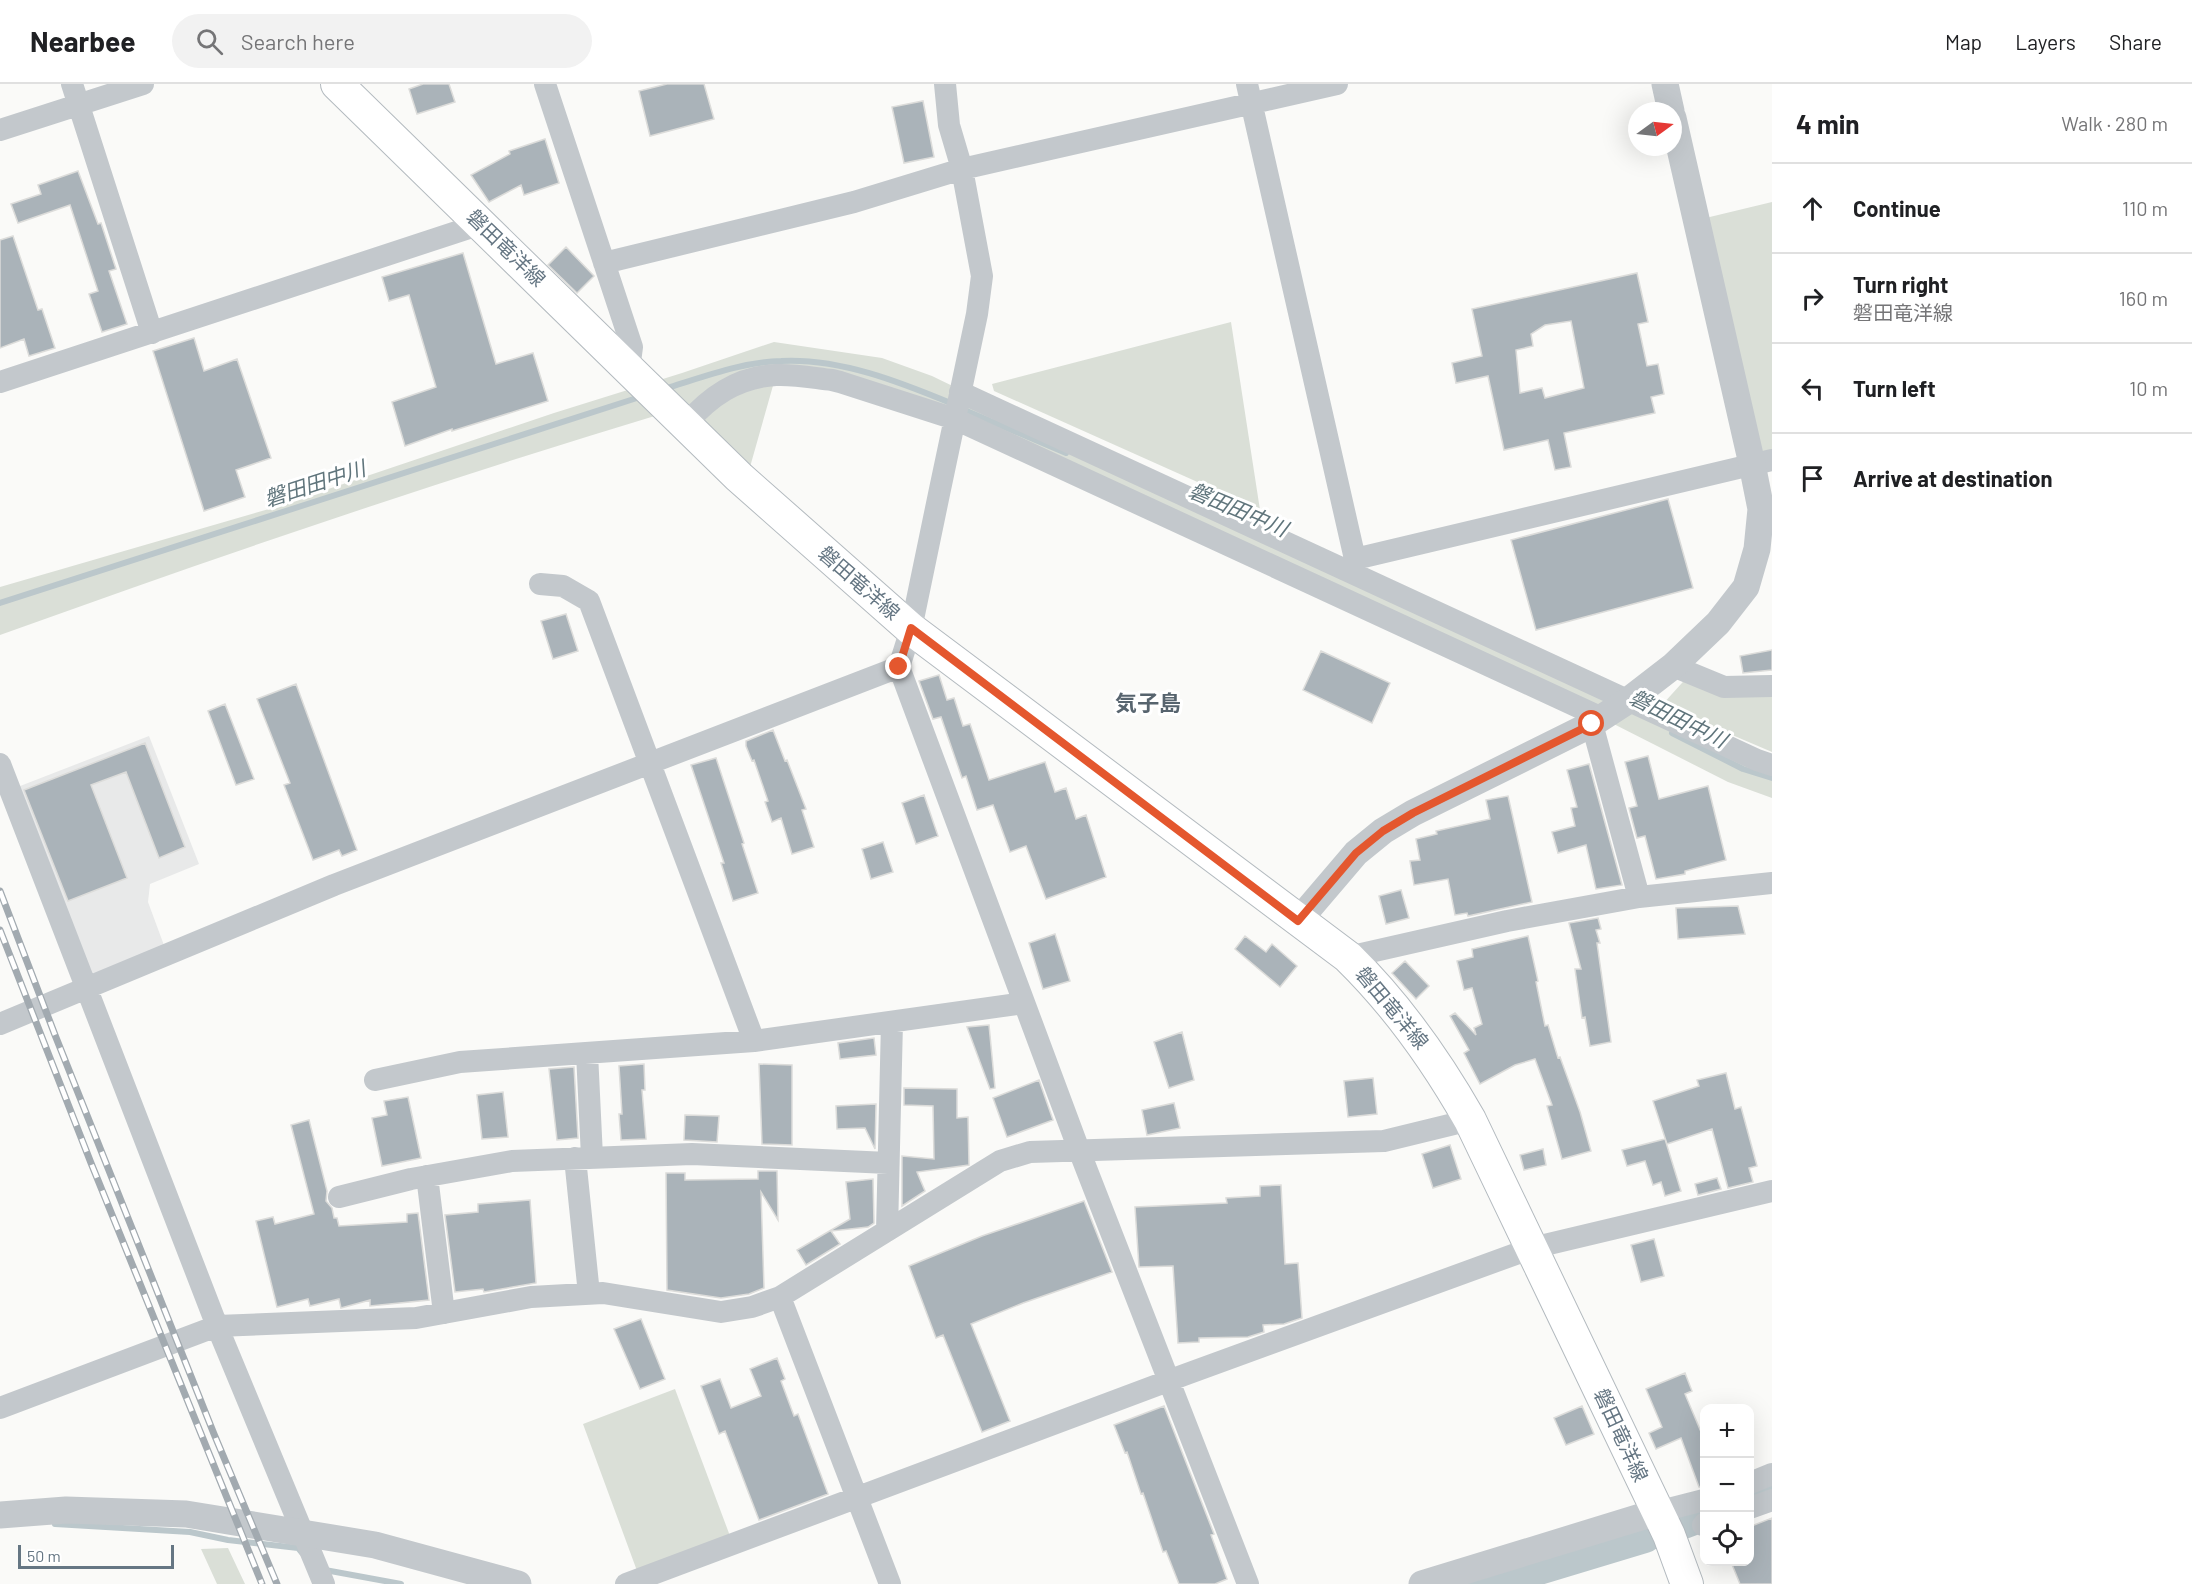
<!DOCTYPE html>
<html lang="en">
<head>
<meta charset="utf-8">
<style>
	body { margin:0; font-family:Barlow,"Noto Sans JP",sans-serif; background:#f2f2f2; color:#202124 }
	.controls { position:absolute; right:18px; bottom:18px; display:grid; overflow:hidden; border-radius:12px; box-shadow:0 6px 24px #0002 }
	.controls button { width:54px; height:54px; display:grid; place-items:center; padding:0; border:0; border-bottom:2px solid #e0e0e0; background:#fff; color:#202124; font:30px sans-serif }
	.compass { position:absolute; left:1628px; top:18px; width:54px; height:54px; border-radius:50%; background:#fff; box-shadow:0 6px 24px #0002; rotate:75deg }
	.scale { position:absolute; left:18px; bottom:15px; width:156px; box-sizing:border-box; padding-left:6px; border:3px solid #657683; border-top:0; font-size:16px; line-height:21px; white-space:nowrap; color:#657683; -webkit-text-stroke:4px #fff; paint-order:stroke }
	.stop { position:absolute; width:18px; height:18px; margin:-14px; border:4px solid #e4572e; border-radius:50%; background:#fff }
	.stop.end { background:#e4572e; border-color:#fff; box-shadow:0 2px 6px #0008 }
	.list { margin:0; padding:0; list-style:none }
	h2 { display:flex; justify-content:space-between; align-items:center; height:78px; margin:0; padding:0 24px; font-size:26px }
	h2 small { font-size:20px; font-weight:400; color:#757577 }
	.list li { display:grid; grid-template-columns:39px 1fr auto; gap:18px; align-items:center; box-sizing:border-box; height:90px; padding:0 24px; border-top:2px solid #e0e0e0 }
	.list b { display:block; font-size:22px; white-space:nowrap }
	.list p { margin:0; font-size:20px; white-space:nowrap; color:#757577 }
	.list em { font-size:20px; font-style:normal; color:#757577 }
	.icon { flex:none; width:33px; height:33px; fill:none; stroke:currentColor; stroke-width:2; stroke-linecap:round; stroke-linejoin:round }
	.map { position:relative; flex:none; width:1772px; height:1500px; overflow:hidden }
	header { display:flex; align-items:center; gap:36px; box-sizing:border-box; height:84px; padding:0 30px; background:#fff; border-bottom:2px solid #e0e0e0 }
	header strong { font-size:28px }
	nav { display:flex; gap:33px; margin-inline-start:auto; font-size:21px }
	.search { width:420px; height:54px; background:#f2f2f2; display:flex; align-items:center; gap:15px; box-sizing:border-box; padding:0 21px; border-radius:33px; color:#757577; font-size:22px }
	main { display:flex }
	aside { flex:1; background:#fff }
	.map>svg:first-child { display:block }
	.built { fill:#e8e9e9 }
	.green { fill:#dadfd7 }
	.lines { fill:none; stroke-linecap:round; stroke-linejoin:round }
	.stream { stroke:#bbc7cb; stroke-width:6 }
	.river { stroke:#bbc7cb; stroke-width:38 }
	.building { fill:#aab3b9; stroke:#dcdcda; stroke-width:1.5; fill-rule:evenodd }
	.secondary-casing { stroke:#b3babf; stroke-width:34 }
	.minor { stroke:#c3c8cc; stroke-width:22 }
	.tertiary { stroke:#c3c8cc; stroke-width:27 }
	.secondary { stroke:#fff; stroke-width:32 }
	.rail-casing { stroke:#a2aab0; stroke-width:7 }
	.rail { stroke:#fff; stroke-width:4.5; stroke-dasharray:14; stroke-linecap:butt }
	.route { stroke:#e4572e; stroke-width:8 }
	.labels { text-anchor:middle; stroke-width:6; stroke-linejoin:round; paint-order:stroke }
	.street-label { font-size:20px; fill:#657683; stroke:#fff }
	.water-label { font-size:21px; font-style:italic; fill:#60757c; stroke:#fff }
	.quarter-label { font-size:22px; font-weight:bold; fill:#57646e; stroke:#fff }
</style>
</head>
<body>
<header>
<strong>Nearbee</strong>
<div class="search"><svg class="icon" aria-label="search" viewBox="0 0 24 24"><circle cx="10" cy="10" r="6"/><path d="M15 15l6 6"/></svg>Search here</div>
<nav><a>Map</a><a>Layers</a><a>Share</a></nav>
</header>
<main>
<div class="map">
<svg width="1772" height="1500" viewBox="0 0 1772 1500">
	<rect width="100%" height="100%" fill="#fafaf8"/>
	<path class="built" d="M 149,652 L 199,780 L 150,800 L 148,818 L 165,864 L 88,895 L 15,704 Z"/>
	<path class="green" d="M 1772,118 L 1772,376 L 1759,378 L 1689,138 Z
		M 1231,238 L 1260,426 L 994,307 L 992,300 Z
		M 774,258 L 882,274 L 932,292 L 1097,372 L 1772,681 L 1772,714 L 1728,698 L 1596,631 L 989,343 L 776,291 L 750,383 L 671,327 C 445,395 222,471 0,551 L 0,503 L 269,425 L 554,329 L 682,289 Z
		M 1691,589 L 1772,601 L 1772,668 L 1662,621 Z
		M 675,1305 L 733,1460 L 640,1495 L 583,1340 Z
		M 228,1464 L 245,1500 L 217,1500 L 201,1465 Z"/>
	<g class="lines">
		<path class="stream" d="M 670,303 C 706,292 743,278 781,277 C 840,274 900,298 953,320
			M 962,325 L 1066,369
			M 0,519 L 640,313
			M 1672,649 L 1743,685 L 1772,694
			M 55,1440 L 190,1448 L 228,1456 L 298,1464 L 302,1469
			M 325,1486 L 401,1500"/>
		<path class="river" d="M 1750,1411 L 1772,1403
			M 1683,1436 L 1704,1428
			M 1479,1500 L 1644,1450"/>
	</g>
	<path class="building" d="M 423,0 L 449,0 L 455,18 L 417,30 L 409,5 Z
		M 667,0 L 704,0 L 714,35 L 650,52 L 639,7 Z
		M 923,17 L 934,73 L 904,79 L 892,23 Z
		M 545,55 L 559,99 L 524,111 L 521,101 L 489,118 L 471,91 L 510,70 L 509,67 Z
		M 78,87 L 98,140 L 101,139 L 116,185 L 109,187 L 127,240 L 102,248 L 89,210 L 98,207 L 70,121 L 18,139 L 11,120 L 41,110 L 38,101 Z
		M 13,152 L 38,226 L 42,225 L 55,264 L 29,272 L 24,255 L 0,264 L 0,156 Z
		M 566,163 L 594,192 L 577,209 L 548,181 Z
		M 463,169 L 496,280 L 533,269 L 548,317 L 452,347 L 452,345 L 405,362 L 392,318 L 436,303 L 409,211 L 389,217 L 382,193 Z
		M 1637,189 L 1648,238 L 1638,240 L 1647,282 L 1658,280 L 1664,310 L 1651,313 L 1655,329 L 1564,349 L 1571,383 L 1555,386 L 1548,356 L 1504,366 L 1488,292 L 1456,299 L 1452,279 L 1482,272 L 1472,225 ZM 1571,237 L 1584,304 L 1545,314 L 1542,304 L 1520,309 L 1516,266 L 1533,262 L 1531,250 L 1545,241 Z
		M 194,254 L 204,287 L 237,275 L 271,374 L 236,386 L 245,413 L 204,427 L 153,267 Z
		M 1668,415 L 1693,504 L 1536,546 L 1511,456 Z
		M 566,530 L 578,567 L 553,575 L 541,537 Z
		M 1772,566 L 1772,586 L 1743,589 L 1740,572 Z
		M 1321,567 L 1390,599 L 1372,639 L 1303,606 Z
		M 939,591 L 947,616 L 954,614 L 963,642 L 970,640 L 989,696 L 1045,678 L 1055,708 L 1066,704 L 1076,735 L 1086,731 L 1106,793 L 1046,815 L 1026,762 L 1010,768 L 993,721 L 977,726 L 966,692 L 962,694 L 941,633 L 933,635 L 919,597 Z
		M 296,600 L 357,766 L 342,772 L 339,766 L 313,776 L 284,701 L 290,699 L 257,615 Z
		M 225,620 L 254,695 L 236,701 L 208,627 Z
		M 773,646 L 785,677 L 787,676 L 806,725 L 802,726 L 814,763 L 792,770 L 781,734 L 772,738 L 765,718 L 768,717 L 754,676 L 752,677 L 746,662 L 746,657 Z
		M 145,659 L 185,763 L 159,774 L 126,688 L 91,701 L 127,794 L 68,817 L 24,706 Z
		M 1648,672 L 1659,715 L 1708,702 L 1726,776 L 1685,787 L 1685,790 L 1656,795 L 1645,752 L 1637,754 L 1629,724 L 1637,722 L 1625,678 Z
		M 716,674 L 744,759 L 742,760 L 758,809 L 733,817 L 721,779 L 724,779 L 691,681 Z
		M 1589,680 L 1622,801 L 1596,805 L 1586,761 L 1558,769 L 1552,748 L 1575,742 L 1571,724 L 1577,723 L 1567,686 Z
		M 924,711 L 938,752 L 916,760 L 902,719 Z
		M 1508,712 L 1532,818 L 1468,832 L 1467,829 L 1455,831 L 1448,795 L 1414,801 L 1410,777 L 1420,776 L 1416,755 L 1437,750 L 1436,747 L 1490,735 L 1486,716 Z
		M 883,758 L 893,788 L 871,795 L 862,765 Z
		M 1401,806 L 1409,834 L 1386,840 L 1379,812 Z
		M 1738,822 L 1745,850 L 1678,855 L 1676,824 Z
		M 1598,834 L 1601,845 L 1596,846 L 1600,859 L 1597,859 L 1611,958 L 1590,962 L 1585,933 L 1582,934 L 1575,885 L 1581,885 L 1569,839 Z
		M 1055,850 L 1070,897 L 1043,905 L 1029,859 Z
		M 1245,852 L 1266,868 L 1272,860 L 1297,882 L 1280,903 L 1235,865 Z
		M 1528,852 L 1538,897 L 1536,898 L 1545,942 L 1548,941 L 1558,974 L 1560,973 L 1580,1028 L 1591,1067 L 1562,1075 L 1547,1022 L 1552,1021 L 1535,975 L 1515,981 L 1480,1000 L 1464,969 L 1469,966 L 1450,932 L 1455,929 L 1476,951 L 1474,944 L 1482,940 L 1472,904 L 1464,906 L 1457,877 L 1473,873 L 1472,865 Z
		M 1405,877 L 1429,902 L 1416,915 L 1392,889 Z
		M 989,941 L 995,1004 L 990,1005 L 967,943 Z
		M 1182,948 L 1194,996 L 1169,1004 L 1154,958 Z
		M 874,954 L 876,971 L 840,975 L 838,959 Z
		M 644,980 L 645,1006 L 642,1006 L 646,1055 L 621,1056 L 619,1030 L 622,1030 L 619,982 Z
		M 759,980 L 792,981 L 792,1061 L 762,1060 Z
		M 574,983 L 578,1054 L 557,1056 L 549,985 Z
		M 1726,989 L 1735,1025 L 1741,1023 L 1757,1082 L 1749,1084 L 1753,1098 L 1728,1104 L 1712,1045 L 1667,1060 L 1653,1017 L 1699,1002 L 1697,996 Z
		M 1373,994 L 1377,1030 L 1348,1033 L 1344,997 Z
		M 1039,996 L 1053,1036 L 1007,1053 L 993,1014 Z
		M 904,1004 L 957,1005 L 957,1034 L 968,1033 L 969,1081 L 917,1088 L 925,1107 L 902,1122 L 902,1072 L 934,1075 L 933,1022 L 904,1021 Z
		M 503,1008 L 508,1053 L 482,1055 L 477,1011 Z
		M 408,1013 L 421,1074 L 382,1082 L 372,1034 L 387,1031 L 384,1017 Z
		M 1174,1019 L 1180,1044 L 1147,1051 L 1142,1026 Z
		M 876,1020 L 875,1065 L 865,1044 L 837,1045 L 836,1022 Z
		M 685,1031 L 719,1032 L 717,1058 L 684,1056 Z
		M 309,1036 L 327,1107 L 326,1117 L 332,1124 L 334,1134 L 337,1134 L 339,1142 L 407,1138 L 407,1130 L 418,1129 L 429,1216 L 370,1222 L 370,1216 L 341,1224 L 339,1215 L 310,1222 L 308,1215 L 277,1223 L 256,1137 L 273,1133 L 275,1140 L 314,1130 L 291,1041 Z
		M 1665,1055 L 1681,1107 L 1665,1112 L 1661,1098 L 1653,1101 L 1645,1077 L 1627,1082 L 1622,1066 Z
		M 1450,1061 L 1461,1095 L 1433,1104 L 1422,1070 Z
		M 1543,1065 L 1546,1081 L 1524,1086 L 1520,1071 Z
		M 758,1087 L 777,1087 L 778,1136 L 761,1108 L 764,1204 L 749,1210 L 721,1214 L 667,1206 L 666,1089 L 685,1089 L 685,1096 L 758,1095 Z
		M 1717,1094 L 1721,1105 L 1698,1111 L 1695,1100 Z
		M 873,1095 L 874,1139 L 868,1143 L 831,1147 L 840,1160 L 806,1181 L 797,1166 L 850,1135 L 846,1098 Z
		M 1281,1101 L 1285,1180 L 1298,1179 L 1302,1234 L 1284,1240 L 1263,1241 L 1264,1248 L 1248,1253 L 1199,1254 L 1199,1258 L 1178,1259 L 1173,1182 L 1139,1183 L 1135,1123 L 1227,1119 L 1226,1114 L 1260,1112 L 1260,1102 Z
		M 530,1116 L 536,1199 L 484,1208 L 483,1205 L 455,1208 L 445,1131 L 478,1128 L 478,1120 Z
		M 1084,1117 L 1112,1188 L 1023,1219 L 971,1240 L 1010,1337 L 982,1348 L 943,1251 L 936,1254 L 909,1182 L 982,1152 Z
		M 1654,1155 L 1664,1192 L 1641,1198 L 1631,1161 Z
		M 641,1235 L 665,1295 L 640,1305 L 614,1245 Z
		M 777,1274 L 785,1295 L 781,1297 L 794,1332 L 798,1330 L 828,1410 L 759,1436 L 725,1347 L 719,1350 L 701,1302 L 720,1295 L 731,1324 L 761,1312 L 750,1285 Z
		M 1685,1289 L 1692,1307 L 1685,1310 L 1704,1355 L 1704,1403 L 1699,1403 L 1681,1354 L 1656,1365 L 1649,1349 L 1662,1343 L 1646,1305 Z
		M 1164,1322 L 1214,1450 L 1211,1451 L 1227,1495 L 1215,1500 L 1179,1500 L 1166,1467 L 1163,1468 L 1143,1409 L 1141,1410 L 1127,1368 L 1125,1369 L 1114,1341 Z
		M 1582,1322 L 1594,1350 L 1566,1361 L 1554,1334 Z
		M 1772,1434 L 1772,1500 L 1740,1500 L 1731,1478 L 1749,1478 L 1749,1443 Z"/>
	<g class="lines">
		<g class="secondary-casing">
			<path id="secondary" d="M 337,0 L 739,393 L 911,545 L 1348,873 C 1398,922 1436,976 1470,1036 L 1669,1451 L 1687,1500"/>
		</g>
		<path class="minor" d="M 72,0 L 152,249
			M 545,0 L 632,263 L 629,285
			M 1247,0 L 1355,475 L 1347,486
			M 0,46 L 143,0
			M 604,179 L 854,118 L 962,85 L 1337,0
			M 0,298 L 481,140
			M 960,308 L 1757,676 L 1772,681
			M 685,341 C 709,313 737,293 776,291 C 794,290 814,294 832,296 L 840,298 L 955,335 L 1602,634
			M 1355,475 L 1772,376
			M 540,500 L 563,502 L 589,517 L 754,957
			M 1673,582 L 1724,603 L 1772,602
			M 899,583 L 1079,1066 L 1248,1500
			M 1592,640 L 1639,813
			M 0,680 L 217,1242 L 324,1500
			M 1348,873 L 1507,837 L 1639,813 L 1772,799
			M 0,940 L 334,801 L 899,583 L 911,545 L 939,410 L 977,230 L 982,192 L 962,85 L 949,41 L 945,0
			M 587,969 L 592,1073
			M 375,996 L 460,978 L 754,957 L 1024,919
			M 575,1074 L 589,1210
			M 427,1092 L 444,1229
			M 339,1113 L 411,1095 L 512,1077 L 692,1070 L 888,1079
			M 887,1147 L 892,938
			M 780,1213 L 890,1500
			M 0,1324 L 217,1242 L 416,1234 L 531,1213 L 603,1209 L 721,1228 L 752,1223 L 780,1213 L 1000,1077 L 1030,1068 L 1384,1057 L 1470,1036
			M 1750,1399 L 1772,1390
			M 1750,1424 L 1772,1416
			M 1657,1428 L 1704,1416
			M 1703,1441 L 1704,1440
			M 626,1500 L 1184,1291 L 1532,1164 L 1772,1107"/>
		<path class="tertiary" d="M 1665,0 L 1671,27
			M 1298,837 L 1356,769 L 1383,747 L 1413,729 L 1592,640 L 1629,616 L 1673,582 L 1718,539 L 1746,503 L 1757,465 L 1761,425 L 1752,380 L 1673,34
			M 0,1431 L 66,1426 L 186,1430 L 375,1461 L 518,1500
			M 1422,1500 L 1657,1428"/>
		<use href="#secondary" class="secondary"/>
		<g class="rail-casing">
			<path id="rail" d="M 0,807 L 55,951 L 214,1350 L 277,1500
				M 0,846 L 91,1079 L 262,1500"/>
		</g>
		<use href="#rail" class="rail"/>
	</g>
	<g class="lines">
		<path class="route" d="M 899,583 L 911,544 L 1298,837 L 1356,769 L 1383,747 L 1413,729 L 1592,640"/>
	</g>
	<g class="labels">
		<g class="street-label">
			<text transform="translate(506 164) rotate(44)" y="7">磐田竜洋線</text>
			<text transform="translate(859 499) rotate(41)" y="7">磐田竜洋線</text>
			<text transform="translate(1392 924) rotate(50)" y="7">磐田竜洋線</text>
			<text transform="translate(1621 1351) rotate(65)" y="7">磐田竜洋線</text>
		</g>
		<g class="water-label">
			<text transform="translate(315 400) rotate(-18)" y="7">磐田田中川</text>
			<text transform="translate(1238 426) rotate(23)" y="7">磐田田中川</text>
			<text transform="translate(1678 635) rotate(26)" y="7">磐田田中川</text>
		</g>
		<g class="quarter-label">
			<text x="1148" y="627">気子島</text>
		</g>
	</g>
</svg>
<div class="controls">
<button>+</button>
<button>−</button>
<button><svg class="icon" aria-label="locate" viewBox="0 0 24 24"><circle cx="12" cy="12" r="6"/><path d="M12 2v4M12 18v4M2 12h4M18 12h4"/></svg></button>
</div>
<svg class="compass" viewBox="-18 -18 36 36"><path d="M0-13l5 13h-10z" fill="#e53935"/><path d="M0 13l5-13h-10z" fill="#757577"/></svg>
<div class="scale">50 m</div>
<div class="stop" style="left:1592px;top:640px"></div>
<div class="stop end" style="left:899px;top:583px"></div>
</div>
<aside>
<h2>4 min<small>Walk · 280 m</small></h2>
<ul class="list">
<li><svg class="icon" aria-label="ahead" viewBox="0 0 24 24"><path d="M12 20V5M6 11l6-6 6 6"/></svg><div><b>Continue</b></div><em>110 m</em></li>
<li><svg class="icon" aria-label="right" viewBox="0 0 24 24"><path d="M7 20v-9h11M14 6l5 5-5 5"/></svg><div><b>Turn right</b><p>磐田竜洋線</p></div><em>160 m</em></li>
<li><svg class="icon" aria-label="left" viewBox="0 0 24 24"><path d="M17 20v-9H6M10 6l-5 5 5 5"/></svg><div><b>Turn left</b></div><em>10 m</em></li>
<li><svg class="icon" aria-label="arrive" viewBox="0 0 24 24"><path d="M6 21V4h12l-3 4 3 4H6"/></svg><div><b>Arrive at destination</b></div></li>
</ul>
</aside>
</main>
</body>
</html>
